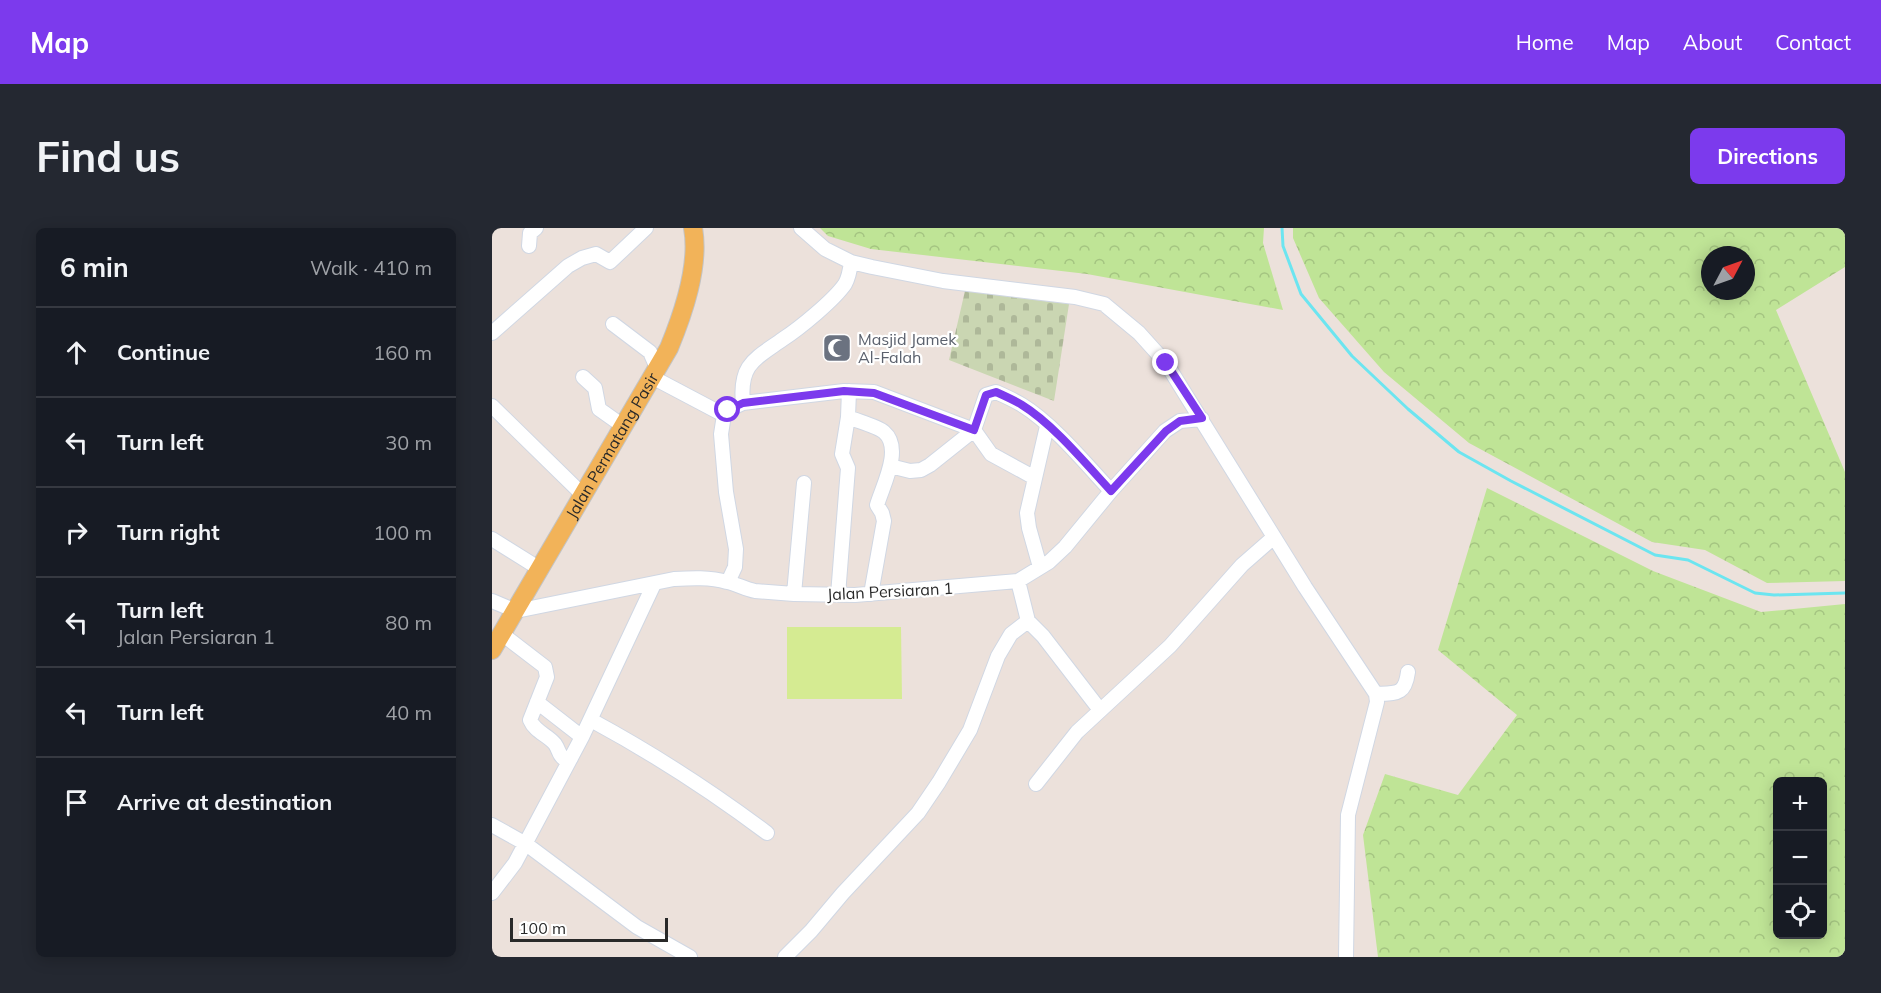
<!DOCTYPE html>
<html lang="en">
<head>
<meta charset="utf-8">
<style>
	body { margin:0; font-family:Mulish,sans-serif; background:#242831; color:#f1f3f6 }
	.controls { position:absolute; right:18px; bottom:18px; display:grid; overflow:hidden; border-radius:9px; box-shadow:0 3px 15px #0003 }
	.controls button { width:54px; height:54px; display:grid; place-items:center; padding:0; border:0; border-bottom:2px solid #363941; background:#171b24; color:#f1f3f6; font:30px sans-serif }
	.compass { position:absolute; left:1209px; top:18px; width:54px; height:54px; border-radius:50%; background:#171b24; box-shadow:0 3px 15px #0003; rotate:49deg }
	.scale { position:absolute; left:18px; bottom:15px; width:158px; box-sizing:border-box; padding-left:6px; border:3px solid #292929; border-top:0; font-size:16px; line-height:21px; white-space:nowrap; color:#292929; -webkit-text-stroke:4px #fff; paint-order:stroke }
	.stop { position:absolute; width:18px; height:18px; margin:-14px; border:4px solid #7c3aed; border-radius:50%; background:#fff }
	.stop.end { background:#7c3aed; border-color:#fff; box-shadow:0 2px 6px #0008 }
	.list { margin:0; padding:0; list-style:none }
	h2 { display:flex; justify-content:space-between; align-items:center; height:78px; margin:0; padding:0 24px; font-size:26px }
	h2 small { font-size:20px; font-weight:400; color:#9ea1a6 }
	.list li { display:grid; grid-template-columns:39px 1fr auto; gap:18px; align-items:center; box-sizing:border-box; height:90px; padding:0 24px; border-top:2px solid #363941 }
	.list b { display:block; font-size:22px; white-space:nowrap }
	.list p { margin:0; font-size:20px; white-space:nowrap; color:#9ea1a6 }
	.list em { font-size:20px; font-style:normal; color:#9ea1a6 }
	.icon { flex:none; width:33px; height:33px; fill:none; stroke:currentColor; stroke-width:2; stroke-linecap:round; stroke-linejoin:round }
	.map { position:relative; flex:none; width:1353px; height:729px; overflow:hidden; border-radius:9px }
	header { display:flex; align-items:center; gap:36px; box-sizing:border-box; height:84px; padding:0 30px; background:#7c3aed; color:#fff }
	header strong { font-size:28px }
	nav { display:flex; gap:33px; margin-inline-start:auto; font-size:21px }
	.intro { display:flex; align-items:center; justify-content:space-between; box-sizing:border-box; height:144px; padding:0 36px }
	h1 { margin:0; font-size:42px }
	.button { padding:15px 27px; border-radius:9px; background:#7c3aed; color:#fff; font-size:21px; font-weight:700 }
	main { display:flex; gap:36px; padding:0 36px }
	aside { flex:1; background:#171b24; border-radius:9px; box-shadow:0 3px 15px #0003 }
	.map>svg:first-child { display:block }
	.forest { fill:url(#forest-crowns); fill-rule:evenodd }
	.cemetery { fill:url(#cemetery-stones) }
	.pitch { fill:#d5eb92 }
	.lines { fill:none; stroke-linecap:round; stroke-linejoin:round }
	.stream { stroke:#6ce5f0; stroke-width:3 }
	.minor-casing { stroke:#d0d7e3; stroke-width:16 }
	.major-casing { stroke:#c3c3c3; stroke-width:20 }
	.minor { stroke:#fff; stroke-width:14 }
	.major { stroke:#f2b359; stroke-width:18 }
	.route { stroke:#7c3aed; stroke-width:8 }
	.labels { text-anchor:middle; stroke-width:4.5; stroke-linejoin:round; paint-order:stroke }
	.worship-label { font-size:16px; fill:#5b616d; stroke:#fff; text-anchor:start }
	.street-label { font-size:16px; fill:#292929; stroke:#fff }
</style>
</head>
<body>
<header>
<strong>Map</strong>
<nav><a>Home</a><a>Map</a><a>About</a><a>Contact</a></nav>
</header>
<div class="intro"><h1>Find us</h1><a class="button">Directions</a></div>
<main>
<aside>
<h2>6 min<small>Walk · 410 m</small></h2>
<ul class="list">
<li><svg class="icon" aria-label="ahead" viewBox="0 0 24 24"><path d="M12 20V5M6 11l6-6 6 6"/></svg><div><b>Continue</b></div><em>160 m</em></li>
<li><svg class="icon" aria-label="left" viewBox="0 0 24 24"><path d="M17 20v-9H6M10 6l-5 5 5 5"/></svg><div><b>Turn left</b></div><em>30 m</em></li>
<li><svg class="icon" aria-label="right" viewBox="0 0 24 24"><path d="M7 20v-9h11M14 6l5 5-5 5"/></svg><div><b>Turn right</b></div><em>100 m</em></li>
<li><svg class="icon" aria-label="left" viewBox="0 0 24 24"><path d="M17 20v-9H6M10 6l-5 5 5 5"/></svg><div><b>Turn left</b><p>Jalan Persiaran 1</p></div><em>80 m</em></li>
<li><svg class="icon" aria-label="left" viewBox="0 0 24 24"><path d="M17 20v-9H6M10 6l-5 5 5 5"/></svg><div><b>Turn left</b></div><em>40 m</em></li>
<li><svg class="icon" aria-label="arrive" viewBox="0 0 24 24"><path d="M6 21V4h12l-3 4 3 4H6"/></svg><div><b>Arrive at destination</b></div></li>
</ul>
</aside>
<div class="map">
<svg width="1353" height="729" viewBox="0 0 1353 729">
	<defs>
		<pattern id="forest-crowns" width="20" height="18" patternUnits="userSpaceOnUse" patternTransform="scale(1.5)"><rect width="20" height="18" fill="#bfe496"/><path d="M2 6a3 3 0 1 1 6 0M12 15a3 3 0 1 1 6 0" fill="none" stroke="#a4c481"/></pattern>
		<pattern id="cemetery-stones" width="16" height="16" patternUnits="userSpaceOnUse" patternTransform="scale(1.5)"><rect width="16" height="16" fill="#cad6b2"/><path d="M2 7V4a2 2 0 0 1 4 0v3zM10 15v-3a2 2 0 0 1 4 0v3z" fill="#aeb899"/></pattern>
	</defs>
	<rect width="100%" height="100%" fill="#ece1db"/>
	<path class="forest" d="M 328,0 L 772,0 L 771,15 L 791,82 L 595,46 L 379,21 L 336,8 Z
		M 801,0 L 1353,0 L 1353,39 L 1284,82 L 1353,244 L 1353,353 L 1275,355 L 1213,322 L 1160,314 L 977,215 L 892,144 L 827,70 L 801,10 ZM 1218,27 L 1254,27 L 1254,63 L 1218,63 Z
		M 995,260 L 1161,343 L 1269,384 L 1353,376 L 1353,729 L 886,729 L 871,607 L 893,546 L 966,567 L 1025,487 L 946,422 ZM 1286,554 L 1330,554 L 1330,706 L 1286,706 Z"/>
	<path class="cemetery" d="M 473,63 L 577,76 L 562,173 L 457,132 Z"/>
	<path class="pitch" d="M 295,399 L 409,399 L 410,471 L 295,471 Z"/>
	<g class="lines">
		<path class="stream" d="M 790,0 L 791,18 L 809,66 L 860,128 L 916,181 L 967,224 L 1019,253 L 1163,327 L 1196,332 L 1263,365 L 1282,367 L 1353,365"/>
		<g class="minor-casing">
			<path id="minor" d="M 309,0 L 333,21 L 359,34 L 380,39 L 451,53 L 583,69 L 612,76 L 647,105 L 674,135 L 813,359 L 884,466 L 885,474 L 856,587 L 854,729
				M 37,18 L 38,5 L 44,0
				M 121,96 L 158,124 L 165,140
				M 0,105 L 76,38 L 90,30 L 104,26 L 118,34 L 154,0
				M 91,149 L 103,160 L 107,181 L 131,198
				M 160,149 L 232,187
				M 251,175 L 352,163 L 382,164 L 482,202 L 499,226 L 543,250
				M 0,178 L 91,267
				M 356,189 C 365,193 385,198 392,204 C 411,220 391,257 385,277 L 390,285 L 392,293 L 379,366
				M 398,238 L 418,243 L 429,242 L 438,237 L 482,202 L 494,167 L 504,164 C 513,168 522,172 530,177 C 561,196 594,236 619,263
				M 0,311 L 48,341
				M 548,339 L 537,300 L 535,285 L 555,198
				M 526,353 L 536,393 L 551,408 L 608,482
				M 236,354 L 243,339 L 244,321 L 234,264 L 229,206 L 232,187 L 236,182 L 251,175 C 247,136 263,131 291,111 C 308,100 342,72 353,56 C 357,49 358,42 359,34
				M 302,366 L 312,255
				M 346,367 L 356,240 L 350,226 L 356,189 L 357,163
				M 0,373 L 24,383 L 182,351 C 199,350 218,349 235,354 C 245,356 253,361 263,363 L 302,366 L 363,367 L 526,353 L 557,334 L 573,319 L 619,263 L 673,203 L 688,193 L 710,191
				M 10,406 L 53,439 L 55,449 L 38,492 C 43,504 56,507 63,516 C 68,523 66,528 74,532 L 79,530
				M 884,466 C 905,465 913,467 916,444
				M 45,474 L 90,509
				M 99,492 C 160,525 219,563 275,605
				M 544,556 L 585,504 L 678,418 L 750,337 L 782,309
				M 0,597 L 34,616 L 145,699 L 198,729
				M 0,665 L 23,635 L 90,509 L 162,356
				M 293,729 L 319,703 L 351,665 L 426,585 L 447,554 L 478,502 L 506,428 L 519,406 L 536,393"/>
		</g>
		<g class="major-casing">
			<g id="major">
				<path id="s1" d="M 0,422 L 177,120 C 191,86 208,38 201,0"/>
			</g>
		</g>
		<use href="#minor" class="minor"/>
		<use href="#major" class="major"/>
	</g>
	<g class="lines">
		<path class="route" d="M 236,182 L 251,175 L 352,163 L 382,165 L 482,202 L 494,167 L 504,164 C 513,168 522,172 530,177 C 561,196 594,236 619,263 L 674,203 L 688,193 L 710,190 L 674,135"/>
	</g>
	<defs>
		<g id="mosque-square" transform="scale(1.5)"><rect x="-9" y="-9" width="18" height="18" rx="4" fill="#6b7280" stroke="#fff"/><path d="M3.5-4.9A6 6 0 1 0 3.5 4.9A5 5 0 1 1 3.5-4.9Z" fill="#fff"/></g>
	</defs>
	<g fill-rule="evenodd">
		<use href="#mosque-square" x="345" y="120"/>
	</g>
	<g class="labels">
		<g class="worship-label">
			<text x="366" y="117">Masjid Jamek<tspan x="366" dy="18">Al-Falah</tspan></text>
		</g>
		<g class="street-label">
			<text dy="6" stroke="none"><textPath href="#s1" startOffset="237">Jalan Permatang Pasir</textPath></text>
			<text transform="translate(398 363) rotate(-3)" y="6">Jalan Persiaran 1</text>
		</g>
	</g>
</svg>
<div class="controls">
<button>+</button>
<button>−</button>
<button><svg class="icon" aria-label="locate" viewBox="0 0 24 24"><circle cx="12" cy="12" r="6"/><path d="M12 2v4M12 18v4M2 12h4M18 12h4"/></svg></button>
</div>
<svg class="compass" viewBox="-18 -18 36 36"><path d="M0-13l5 13h-10z" fill="#e53935"/><path d="M0 13l5-13h-10z" fill="#9ea1a6"/></svg>
<div class="scale">100 m</div>
<div class="stop" style="left:236px;top:182px"></div>
<div class="stop end" style="left:674px;top:135px"></div>
</div>
</main>
</body>
</html>
